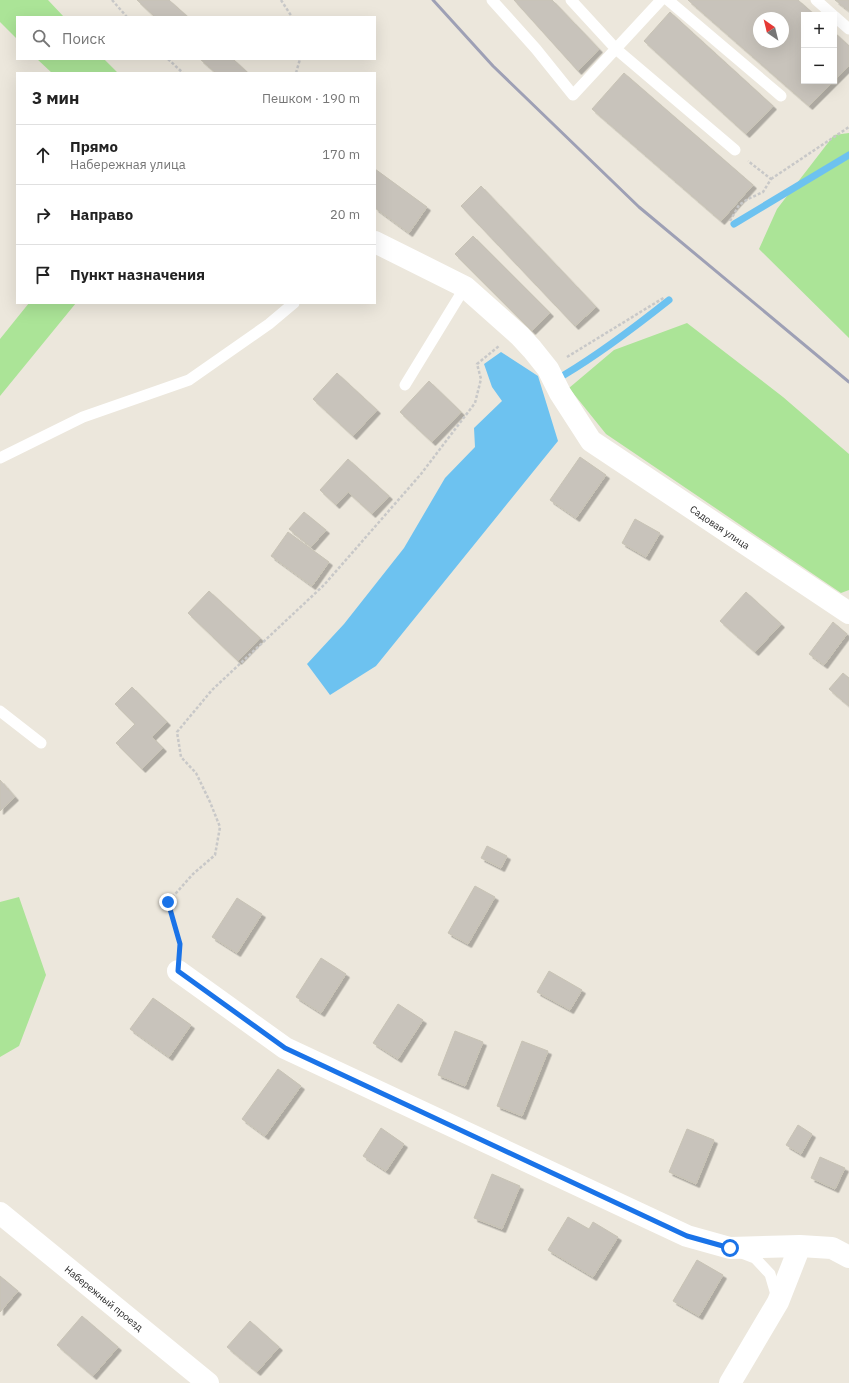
<!DOCTYPE html>
<html lang="ru">
<head>
<meta charset="utf-8">
<style>
	body { margin:0; font-family:"IBM Plex Sans",sans-serif; background:#f2f2f2; color:#222 }
	.controls { position:absolute; right:12px; top:12px; display:grid; overflow:hidden; border-radius:0px; box-shadow:0 4px 16px #0002 }
	.controls button { width:36px; height:36px; display:grid; place-items:center; padding:0; border:0; border-bottom:1px solid #e0e0e0; background:#fff; color:#222; font:20px sans-serif }
	.compass { position:absolute; left:753px; top:12px; width:36px; height:36px; border-radius:50%; background:#fff; box-shadow:0 4px 16px #0002; rotate:325deg }
	.stop { position:absolute; width:12px; height:12px; margin:-9px; border:3px solid #1a73e8; border-radius:50%; background:#fff }
	.stop.end { background:#1a73e8; border-color:#fff; box-shadow:0 1px 4px #0008 }
	.list { margin:0; padding:0; list-style:none }
	h2 { display:flex; justify-content:space-between; align-items:center; height:52px; margin:0; padding:0 16px; font-size:17px }
	h2 small { font-size:13px; font-weight:400; color:#767676 }
	.list li { display:grid; grid-template-columns:26px 1fr auto; gap:12px; align-items:center; box-sizing:border-box; height:60px; padding:0 16px; border-top:1px solid #e0e0e0 }
	.list b { display:block; font-size:15px; white-space:nowrap }
	.list p { margin:0; font-size:13px; white-space:nowrap; color:#767676 }
	.list em { font-size:13px; font-style:normal; color:#767676 }
	.icon { flex:none; width:22px; height:22px; fill:none; stroke:currentColor; stroke-width:2; stroke-linecap:round; stroke-linejoin:round }
	.map { position:relative; flex:none; width:849px; height:1383px; overflow:hidden }
	.search { position:absolute; background:#fff; box-shadow:0 4px 16px #0002; left:16px; top:16px; width:360px; height:44px; display:flex; align-items:center; gap:10px; box-sizing:border-box; padding:0 14px; border-radius:0px; color:#767676; font-size:15px }
	.panel { position:absolute; background:#fff; box-shadow:0 4px 16px #0002; left:16px; top:72px; width:360px; height:232px; border-radius:0px }
	.map>svg:first-child { display:block }
	.green { fill:#abe497 }
	.water { fill:#6dc2f0 }
	.lines { fill:none; stroke-linecap:round; stroke-linejoin:round }
	.stream { stroke:#6dc2f0; stroke-width:7 }
	.building { fill:#c8c3bb; stroke:#c8c3b5; fill-rule:evenodd; filter:url(#shadow) }
	.path { stroke:#c8c8c8; stroke-width:2.5; stroke-dasharray:3 2; stroke-linecap:butt }
	.service { stroke:#fff; stroke-width:11 }
	.minor { stroke:#fff; stroke-width:22 }
	.rail { stroke:#9ea0b5; stroke-width:3 }
	.route { stroke:#1a73e8; stroke-width:5 }
	.labels { text-anchor:middle; stroke-width:3; stroke-linejoin:round; paint-order:stroke }
	.street-label { font-size:10px; fill:#2a2a2a; stroke:#fff }
</style>
</head>
<body>
<div class="map">
<svg width="849" height="1383" viewBox="0 0 849 1383">
	<defs>
		<filter id="shadow"><feDropShadow dx="3.5" dy="3.5" stdDeviation="0" flood-color="#0004"/></filter>
	</defs>
	<rect width="100%" height="100%" fill="#ece7dc"/>
	<path class="green" d="M 0,0 L 48,0 L 64,17 L 17,17 L 17,39 L 0,22 Z
		M 37,59 L 104,59 L 118,73 L 52,73 Z
		M 849,133 L 849,338 L 759,249 L 777,209 L 834,135 Z
		M 29,303 L 76,303 L 0,396 L 0,339 Z
		M 687,323 L 783,397 L 849,454 L 849,590 L 841,593 L 606,434 L 569,388 L 614,350 Z
		M 19,897 L 46,975 L 19,1046 L 0,1057 L 0,902 Z"/>
	<path class="water" d="M 501,352 L 538,376 L 558,441 L 376,666 L 330,695 L 307,664 L 344,624 L 404,548 L 445,478 L 475,447 L 474,428 L 502,401 L 492,387 L 484,364 Z"/>
	<g class="lines">
		<path class="stream" d="M 734,224 L 849,155
			M 564,375 C 601,353 635,327 669,300"/>
	</g>
	<path class="building" d="M 137,0 L 169,0 L 188,17 L 155,17 Z
		M 514,0 L 552,0 L 599,49 L 578,71 Z
		M 688,0 L 798,0 L 815,15 L 804,15 L 804,81 L 834,81 L 809,106 ZM 759,18 L 783,18 L 783,42 L 759,42 Z
		M 835,0 L 849,0 L 849,11 Z
		M 670,12 L 773,106 L 746,134 L 644,41 Z
		M 834,32 L 849,46 L 849,66 L 834,81 Z
		M 200,59 L 233,59 L 248,73 L 216,73 Z
		M 624,73 L 753,185 L 721,221 L 592,109 Z
		M 375,169 L 427,207 L 409,233 L 375,208 Z
		M 481,186 L 596,307 L 575,326 L 461,206 Z
		M 473,236 L 550,313 L 532,331 L 455,254 Z
		M 337,373 L 377,410 L 353,436 L 313,399 Z
		M 429,381 L 461,412 L 432,442 L 400,412 Z
		M 580,457 L 606,475 L 576,518 L 550,500 Z
		M 348,459 L 389,496 L 372,514 L 348,492 L 336,505 L 320,490 Z
		M 304,512 L 326,530 L 311,547 L 289,529 Z
		M 635,519 L 660,533 L 646,557 L 622,543 Z
		M 288,532 L 329,562 L 312,586 L 271,556 Z
		M 209,591 L 260,638 L 238,661 L 188,613 Z
		M 746,592 L 781,624 L 755,652 L 720,621 Z
		M 833,622 L 847,634 L 824,665 L 809,654 Z
		M 843,673 L 849,678 L 849,706 L 829,689 Z
		M 132,687 L 167,722 L 152,737 L 163,748 L 142,769 L 116,743 L 135,724 L 115,704 Z
		M 0,780 L 15,797 L 0,811 Z
		M 487,846 L 507,856 L 501,868 L 481,858 Z
		M 475,886 L 495,897 L 468,944 L 448,933 Z
		M 237,898 L 262,914 L 237,953 L 212,937 Z
		M 321,958 L 346,974 L 321,1013 L 296,997 Z
		M 549,971 L 582,990 L 570,1010 L 537,992 Z
		M 153,998 L 191,1025 L 169,1057 L 130,1029 Z
		M 398,1004 L 423,1020 L 398,1059 L 373,1043 Z
		M 455,1031 L 483,1042 L 465,1086 L 438,1075 Z
		M 522,1041 L 548,1051 L 522,1116 L 497,1106 Z
		M 278,1069 L 301,1086 L 265,1136 L 242,1119 Z
		M 798,1125 L 812,1134 L 801,1154 L 786,1145 Z
		M 381,1128 L 404,1144 L 386,1171 L 363,1156 Z
		M 687,1129 L 714,1140 L 696,1184 L 669,1172 Z
		M 820,1157 L 845,1168 L 835,1189 L 811,1178 Z
		M 492,1174 L 520,1186 L 502,1229 L 474,1218 Z
		M 568,1217 L 589,1229 L 593,1222 L 618,1237 L 593,1277 L 548,1250 Z
		M 697,1260 L 723,1275 L 699,1316 L 673,1301 Z
		M 0,1276 L 18,1291 L 0,1312 Z
		M 82,1316 L 118,1347 L 93,1376 L 57,1345 Z
		M 250,1321 L 279,1347 L 257,1372 L 227,1347 Z"/>
	<g class="lines">
		<path class="path" d="M 112,0 L 127,17
			M 281,0 L 292,17
			M 168,59 L 183,73
			M 296,73 L 300,59
			M 771,179 L 849,127
			M 730,221 L 739,205 L 748,199 L 763,192 L 771,179 L 748,161
			M 567,357 L 665,297
			M 180,949 L 180,944 L 168,902 L 193,874 L 215,855 L 220,827 L 210,802 L 196,773 L 181,757 L 177,732 L 212,690 L 324,585 L 421,474 L 475,403 L 481,379 L 477,364 L 499,346"/>
		<path class="service" d="M 492,0 L 536,49 L 573,95 L 661,0
			M 571,0 L 616,49 L 735,150
			M 668,0 L 781,96
			M 816,0 L 833,15
			M 834,16 L 849,29
			M 405,385 L 465,287
			M 0,458 L 83,417 L 189,380 L 269,324 L 294,303
			M 0,711 L 41,743
			M 742,1253 L 755,1258 L 770,1274 L 777,1298"/>
		<path class="minor" d="M 375,242 L 465,287 L 520,336 L 532,349 L 548,369 L 560,393 L 591,441 L 849,613
			M 178,971 L 285,1048 L 687,1236 L 730,1248 L 800,1246 L 832,1248 L 849,1257
			M 0,1213 L 208,1383
			M 730,1383 L 778,1302 L 800,1246"/>
		<path class="rail" d="M 433,0 L 493,66 L 639,207 L 849,382"/>
	</g>
	<g class="lines">
		<path class="route" d="M 168,902 L 180,944 L 178,971 L 285,1048 L 687,1236 L 730,1248"/>
	</g>
	<g class="labels">
		<g class="street-label">
			<text transform="translate(720 527) rotate(34)" y="4">Садовая улица</text>
			<text transform="translate(104 1298) rotate(39)" y="4">Набережный проезд</text>
		</g>
	</g>
</svg>
<div class="controls">
<button>+</button>
<button>−</button>
</div>
<svg class="compass" viewBox="-18 -18 36 36"><path d="M0-13l5 13h-10z" fill="#e53935"/><path d="M0 13l5-13h-10z" fill="#767676"/></svg>
<div class="stop" style="left:730px;top:1248px"></div>
<div class="stop end" style="left:168px;top:902px"></div>
<div class="search"><svg class="icon" aria-label="search" viewBox="0 0 24 24"><circle cx="10" cy="10" r="6"/><path d="M15 15l6 6"/></svg>Поиск</div>
<section class="panel">
<h2>3 мин<small>Пешком · 190 m</small></h2>
<ul class="list">
<li><svg class="icon" aria-label="ahead" viewBox="0 0 24 24"><path d="M12 20V5M6 11l6-6 6 6"/></svg><div><b>Прямо</b><p>Набережная улица</p></div><em>170 m</em></li>
<li><svg class="icon" aria-label="right" viewBox="0 0 24 24"><path d="M7 20v-9h11M14 6l5 5-5 5"/></svg><div><b>Направо</b></div><em>20 m</em></li>
<li><svg class="icon" aria-label="arrive" viewBox="0 0 24 24"><path d="M6 21V4h12l-3 4 3 4H6"/></svg><div><b>Пункт назначения</b></div></li>
</ul>
</section>
</div>
</body>
</html>
